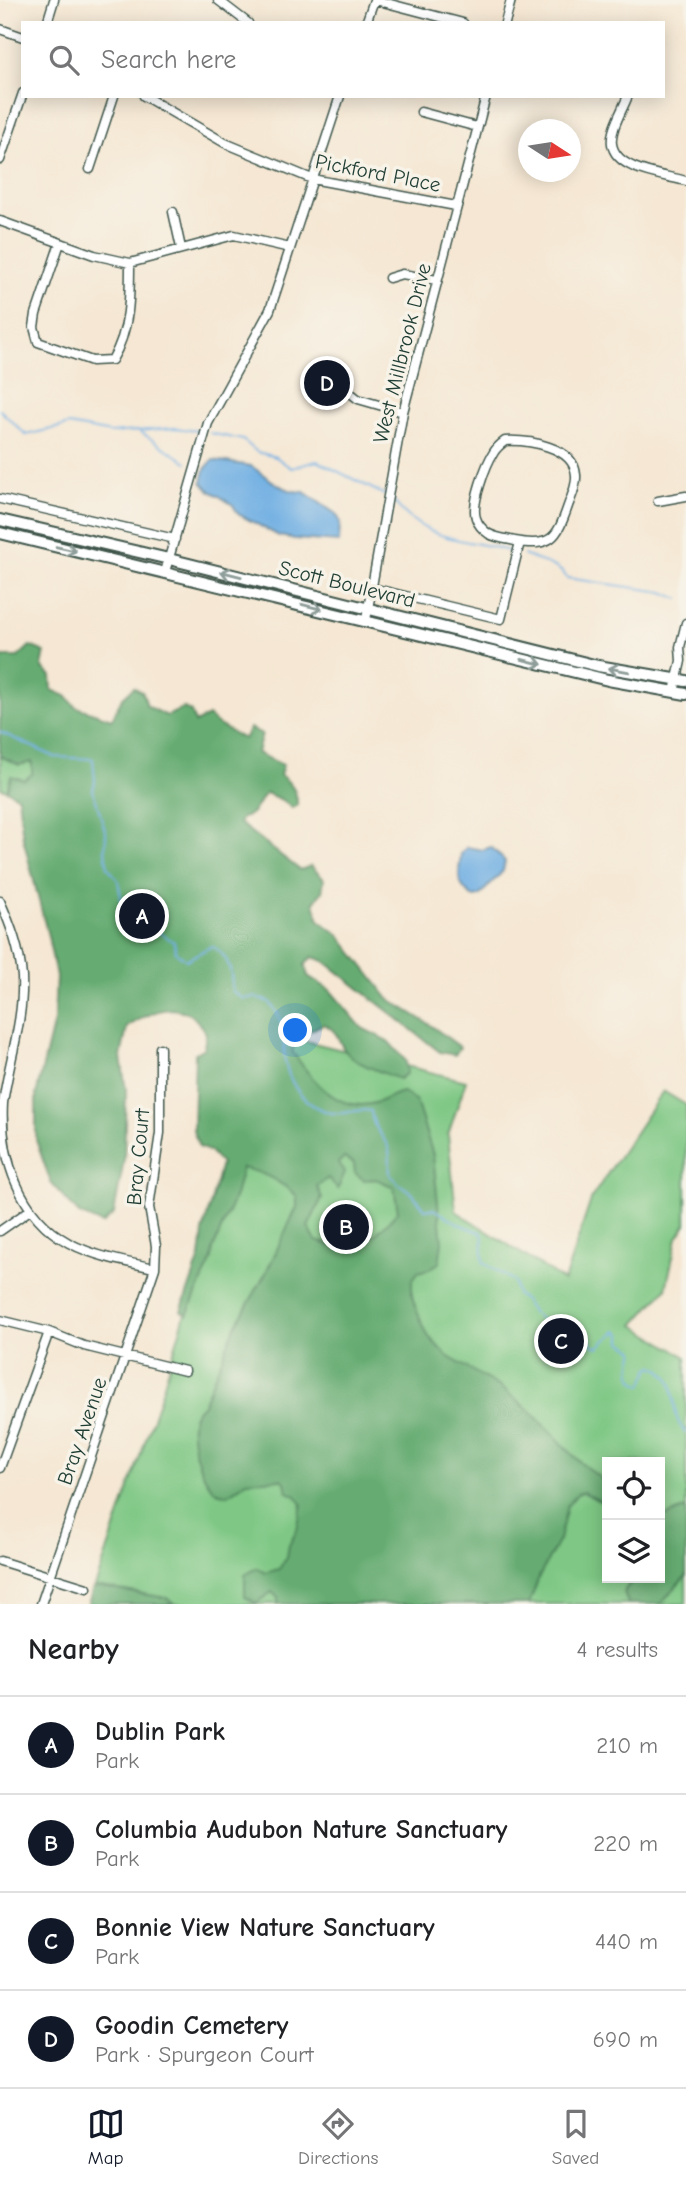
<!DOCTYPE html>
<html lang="en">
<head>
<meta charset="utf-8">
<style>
	body { margin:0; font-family:"Comic Neue",sans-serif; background:#f6f6f6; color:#202124 }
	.controls { position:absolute; right:21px; bottom:21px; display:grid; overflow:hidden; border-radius:0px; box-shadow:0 4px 18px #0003 }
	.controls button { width:63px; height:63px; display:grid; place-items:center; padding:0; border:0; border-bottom:2px solid #e0e0e0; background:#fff; color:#202124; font:35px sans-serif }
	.compass { position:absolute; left:518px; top:119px; width:63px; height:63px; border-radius:50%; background:#fff; box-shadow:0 4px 18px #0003; rotate:102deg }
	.you { position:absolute; left:296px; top:1031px; width:24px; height:24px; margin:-18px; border:5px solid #fff; border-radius:50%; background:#1a73e8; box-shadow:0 0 0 10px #1a73e833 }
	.badge { display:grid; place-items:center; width:46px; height:46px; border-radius:50%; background:#111827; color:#fff; font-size:23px; font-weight:700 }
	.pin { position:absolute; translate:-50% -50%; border:4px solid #fff; box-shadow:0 2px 7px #0006 }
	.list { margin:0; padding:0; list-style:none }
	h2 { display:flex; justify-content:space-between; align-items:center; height:91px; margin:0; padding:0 28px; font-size:30px }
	h2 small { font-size:23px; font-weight:400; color:#757577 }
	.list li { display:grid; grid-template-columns:46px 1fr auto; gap:21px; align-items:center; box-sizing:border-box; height:98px; padding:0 28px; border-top:2px solid #e0e0e0 }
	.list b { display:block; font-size:26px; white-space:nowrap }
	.list p { margin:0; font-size:23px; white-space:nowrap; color:#757577 }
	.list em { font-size:23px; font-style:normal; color:#757577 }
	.icon { flex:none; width:38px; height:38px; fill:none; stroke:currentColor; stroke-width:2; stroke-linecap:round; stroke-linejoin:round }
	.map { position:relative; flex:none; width:686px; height:1604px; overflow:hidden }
	.search { position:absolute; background:#fff; box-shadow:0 4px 18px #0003; left:21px; right:21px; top:21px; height:77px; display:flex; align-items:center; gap:18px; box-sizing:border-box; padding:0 24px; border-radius:0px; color:#757577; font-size:26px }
	.sheet { height:483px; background:#fff }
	nav { display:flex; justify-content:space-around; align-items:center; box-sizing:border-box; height:98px; border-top:2px solid #e0e0e0; background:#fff; font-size:19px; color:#757577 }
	nav a { display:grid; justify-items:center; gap:4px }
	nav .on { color:#111827 }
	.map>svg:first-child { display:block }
	.green { fill:#7ec784; stroke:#4e825c; stroke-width:2; fill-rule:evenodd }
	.forest { fill:#66ac72; stroke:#427453; stroke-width:2; fill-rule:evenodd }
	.water { fill:#70afe3; stroke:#48768c; stroke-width:2 }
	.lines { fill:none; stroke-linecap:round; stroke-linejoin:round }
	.stream { stroke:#70afe3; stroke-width:2 }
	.minor-casing { stroke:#3f564c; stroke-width:11 }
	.secondary-casing { stroke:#3f564c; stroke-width:14 }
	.minor { stroke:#fff; stroke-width:8 }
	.secondary { stroke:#fff; stroke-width:10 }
	.oneway { stroke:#8f9e9a }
	.labels { text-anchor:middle; stroke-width:7; stroke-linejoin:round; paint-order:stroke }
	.street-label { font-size:21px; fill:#1f3d34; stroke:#f7f3e8 }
</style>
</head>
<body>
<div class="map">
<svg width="686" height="1604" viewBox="0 0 686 1604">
	<rect width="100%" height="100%" fill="#f7f3e8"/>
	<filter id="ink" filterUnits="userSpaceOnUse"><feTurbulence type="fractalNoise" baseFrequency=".0143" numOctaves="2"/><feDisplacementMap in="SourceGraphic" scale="14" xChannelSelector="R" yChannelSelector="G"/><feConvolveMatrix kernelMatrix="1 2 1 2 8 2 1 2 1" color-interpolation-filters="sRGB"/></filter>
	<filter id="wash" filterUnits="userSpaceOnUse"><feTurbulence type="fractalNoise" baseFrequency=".00686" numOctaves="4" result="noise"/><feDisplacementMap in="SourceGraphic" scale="28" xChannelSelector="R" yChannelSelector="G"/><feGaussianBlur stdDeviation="1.57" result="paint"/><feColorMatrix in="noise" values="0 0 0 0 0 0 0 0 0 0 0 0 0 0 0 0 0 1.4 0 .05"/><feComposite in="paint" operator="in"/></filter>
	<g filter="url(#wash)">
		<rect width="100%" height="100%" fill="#f5e7d3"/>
		<path class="green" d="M 0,734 L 82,771 L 270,1032 L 466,1081 L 448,1135 L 456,1211 L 564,1281 L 592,1197 L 663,1091 L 686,1105 L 686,1224 L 677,1238 L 666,1289 L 634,1325 L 686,1357 L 686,1604 L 89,1604 L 159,1401 L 260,1064 L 55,806 L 1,788 ZM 607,1462 L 660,1462 L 660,1578 L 607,1578 Z"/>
		<path class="forest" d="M 30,646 L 45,652 L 42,667 L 51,676 L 52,690 L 66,696 L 76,707 L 112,719 L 122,698 L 134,687 L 143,693 L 147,706 L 167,716 L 184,708 L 191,712 L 195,723 L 208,716 L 217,724 L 244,739 L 250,728 L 262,734 L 257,753 L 283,765 L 280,775 C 290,782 298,792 297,805 L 292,808 L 282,800 L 266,793 C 256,802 257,814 242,818 L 239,823 L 300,870 L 311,866 L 324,879 L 322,892 L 314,902 L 319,920 L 339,935 L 389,999 L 429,1024 L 460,1047 L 455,1055 L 440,1052 L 324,961 L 312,957 L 305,965 L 308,976 L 330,990 L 362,1028 L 388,1041 L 406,1061 L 407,1073 L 399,1079 C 385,1073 358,1065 348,1054 C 336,1042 343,1035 324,1024 C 310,1030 297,1036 292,1051 C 312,1079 338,1116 378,1102 C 387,1099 393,1094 403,1092 L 416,1101 L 433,1155 L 442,1242 L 439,1263 L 429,1269 L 418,1272 L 412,1281 L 412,1296 L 416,1309 L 428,1336 L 447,1356 L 502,1388 L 531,1412 L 582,1464 L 607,1483 L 607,1505 L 583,1492 L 577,1494 L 567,1506 L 559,1540 L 539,1577 L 529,1604 L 278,1604 L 278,1598 L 272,1592 L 256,1603 L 245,1597 L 245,1575 L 257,1568 L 266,1573 L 279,1569 L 287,1557 L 289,1545 L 297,1530 L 302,1504 L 295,1495 L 287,1492 L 285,1482 L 281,1479 L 247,1481 L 228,1495 C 226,1494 219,1493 217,1492 C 200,1481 185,1431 195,1413 C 197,1410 200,1407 203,1404 L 235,1327 L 266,1273 L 297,1207 L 297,1196 C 280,1181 263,1172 242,1168 L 235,1196 L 213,1249 L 212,1259 L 187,1315 L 181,1311 L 200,1257 L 203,1232 L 221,1164 L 211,1152 L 199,1147 L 193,1130 L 195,1053 L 204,1048 L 206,1033 C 202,1028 197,1019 191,1015 C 168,1001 146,1015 127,1027 L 121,1057 L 126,1090 L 124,1160 L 114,1214 L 102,1224 L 79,1214 L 51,1183 L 36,1140 L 36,1095 L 54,1021 L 56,976 L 48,936 L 23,838 L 18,797 L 7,790 L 11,776 L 24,780 L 32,774 L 32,762 L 19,765 L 0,756 L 0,657 L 18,657 ZM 344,1158 L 354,1163 L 355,1173 L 364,1180 L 376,1179 L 394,1187 L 398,1212 L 375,1235 L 345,1249 L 316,1241 L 308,1227 L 322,1198 L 317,1186 L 328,1178 L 338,1189 L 345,1172 L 338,1163 Z
			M 686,1508 L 686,1576 L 660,1604 L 629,1604 C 619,1588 628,1589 634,1578 L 660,1578 L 660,1516 L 667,1516 Z
			M 100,1587 L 167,1598 L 174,1604 L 88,1604 L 93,1588 Z"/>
		<path class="water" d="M 213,460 L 251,466 L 278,485 L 292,491 L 304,492 L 336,514 L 340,521 L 339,542 L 295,539 L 279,536 L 238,514 L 233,505 L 208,489 L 202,482 L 205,469 Z
			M 467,847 L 483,850 L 491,847 L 505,861 L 503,871 L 479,896 L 473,897 C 454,882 459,876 461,853 Z"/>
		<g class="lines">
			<path class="stream" d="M 0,410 L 26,435 L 69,425 L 111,433 L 175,428 L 200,431
				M 139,431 L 188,463
				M 210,433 L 243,440 L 257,452 L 276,457 L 291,468 L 317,461 L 385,495
				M 390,497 C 425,543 458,537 509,551
				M 524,555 C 538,562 559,564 567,578 L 663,592 L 679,599
				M 0,732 L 55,757 L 93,759 L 95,781 L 93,790 L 106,834 L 105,851 L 108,867 L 118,880 L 123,910 L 174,942 L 176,952 L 186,960 L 212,946 C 230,957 232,971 232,991 L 244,999 L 254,997 L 270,1002 C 273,1008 279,1015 281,1021 C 286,1035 282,1051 286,1065 C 291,1087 306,1106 328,1112 C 343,1117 356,1107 371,1111 C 372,1127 382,1133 388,1147 C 391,1156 389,1165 390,1175 L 399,1184 L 411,1192 L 425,1209 L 434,1209 L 461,1225 L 482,1233 C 484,1245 481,1252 484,1263 L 514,1281 L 517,1295 C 527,1300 528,1309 536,1316 C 544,1322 551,1326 557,1334 L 581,1328 L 587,1331 L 592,1345 L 598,1347 L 617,1331 L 622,1335 L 622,1342 L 635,1351 C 631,1363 627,1380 642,1385 L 650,1368 L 654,1366 C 686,1381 664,1410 686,1433"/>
		</g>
	</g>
	<g filter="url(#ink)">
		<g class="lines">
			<g class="minor-casing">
				<path id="minor" d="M 218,0 L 248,23
					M 375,0 L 463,23
					M 47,23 L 54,0
					M 366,23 L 374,0
					M 505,23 L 511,0
					M 0,29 L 23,37
					M 144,96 L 225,143 L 312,179 L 456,206
					M 627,98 C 622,111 610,130 612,144 C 616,171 665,175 686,181
					M 421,112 L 477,127
					M 0,160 L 23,93
					M 90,169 L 114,96
					M 173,212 L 181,248
					M 0,221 L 94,255 L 130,263 L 234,235 L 290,248
					M 60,243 L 36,314 L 34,327 L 38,342 L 92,361 L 112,360 C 130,330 130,297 130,263
					M 389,278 L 402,274 L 437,280
					M 348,391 L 358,399 L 403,412
					M 505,441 C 528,440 574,446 576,475 C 577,486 571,497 568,506 C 557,538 551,548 515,541 C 506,539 497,538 489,534 C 483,530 478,525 476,518 C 471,504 486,464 494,452 C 497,447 501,444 505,441 Z
					M 0,499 L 175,539
					M 658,501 L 686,496
					M 165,572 L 208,423 L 270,310 L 340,96
					M 372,588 L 501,619 L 520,542
					M 366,620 L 403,412 L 486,96
					M 674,692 L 681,661 L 680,647 L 686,623
					M 0,901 C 11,926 20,950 22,977 C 24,1020 9,1061 3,1103 C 0,1157 19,1216 69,1243 C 96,1257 126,1262 155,1268
					M 0,1231 L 30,1210
					M 0,1320 L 49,1332 L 84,1346 L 185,1371
					M 0,1468 L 49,1332
					M 0,1561 L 87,1588
					M 41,1604 L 155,1268 L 156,1246 L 149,1207 L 160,1133 L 160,1048"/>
			</g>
			<g class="secondary-casing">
				<path id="secondary" d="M 0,520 L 169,559 L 598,666 L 686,681
					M 0,533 L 608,680 L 686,694"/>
			</g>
			<use href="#minor" class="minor"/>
			<use href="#secondary" class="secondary"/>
		</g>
		<defs><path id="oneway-shaft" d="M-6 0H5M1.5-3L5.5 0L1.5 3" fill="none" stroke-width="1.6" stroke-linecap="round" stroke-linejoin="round" transform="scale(1.75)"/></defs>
		<g class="oneway">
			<use href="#oneway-shaft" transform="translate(66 549) rotate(13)"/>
			<use href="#oneway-shaft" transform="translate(231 574) rotate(-166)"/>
			<use href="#oneway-shaft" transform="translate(312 607) rotate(14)"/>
			<use href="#oneway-shaft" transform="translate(532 662) rotate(14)"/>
			<use href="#oneway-shaft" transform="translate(619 670) rotate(-170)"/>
		</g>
	</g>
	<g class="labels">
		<g class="street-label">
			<text transform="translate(378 173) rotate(11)" y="7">Pickford Place</text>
			<text transform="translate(402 353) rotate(-76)" y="7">West Millbrook Drive</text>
			<text transform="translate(347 584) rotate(14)" y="7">Scott Boulevard</text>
			<text transform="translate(138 1157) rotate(-85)" y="7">Bray Court</text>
			<text transform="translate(82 1431) rotate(-71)" y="7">Bray Avenue</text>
		</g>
	</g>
</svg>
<div class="controls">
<button><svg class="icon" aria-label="locate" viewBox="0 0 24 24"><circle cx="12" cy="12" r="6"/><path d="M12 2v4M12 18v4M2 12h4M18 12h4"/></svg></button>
<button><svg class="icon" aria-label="layers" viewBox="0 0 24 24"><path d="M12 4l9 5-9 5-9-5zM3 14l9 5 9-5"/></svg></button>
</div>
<svg class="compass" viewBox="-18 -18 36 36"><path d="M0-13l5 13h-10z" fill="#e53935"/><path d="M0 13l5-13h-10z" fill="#757577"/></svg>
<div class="you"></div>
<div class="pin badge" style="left:142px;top:916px">A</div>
<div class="pin badge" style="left:346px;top:1227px">B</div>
<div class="pin badge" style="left:561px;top:1341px">C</div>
<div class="pin badge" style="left:327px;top:383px">D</div>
<div class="search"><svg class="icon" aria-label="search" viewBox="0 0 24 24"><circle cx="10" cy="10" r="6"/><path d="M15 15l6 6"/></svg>Search here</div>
</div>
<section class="sheet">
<h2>Nearby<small>4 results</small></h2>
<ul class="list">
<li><span class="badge">A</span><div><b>Dublin Park</b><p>Park</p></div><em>210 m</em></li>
<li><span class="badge">B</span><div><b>Columbia Audubon Nature Sanctuary</b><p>Park</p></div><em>220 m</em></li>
<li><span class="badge">C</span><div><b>Bonnie View Nature Sanctuary</b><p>Park</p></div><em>440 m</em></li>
<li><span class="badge">D</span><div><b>Goodin Cemetery</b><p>Park · Spurgeon Court</p></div><em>690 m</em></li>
</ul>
</section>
<nav>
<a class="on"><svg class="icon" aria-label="map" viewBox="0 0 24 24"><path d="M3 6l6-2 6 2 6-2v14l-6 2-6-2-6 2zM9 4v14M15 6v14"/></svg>Map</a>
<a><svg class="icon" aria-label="directions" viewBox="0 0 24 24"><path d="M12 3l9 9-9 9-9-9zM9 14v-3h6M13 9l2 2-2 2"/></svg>Directions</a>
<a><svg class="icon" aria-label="saved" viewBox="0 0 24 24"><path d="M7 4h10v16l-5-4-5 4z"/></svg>Saved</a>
</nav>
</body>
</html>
